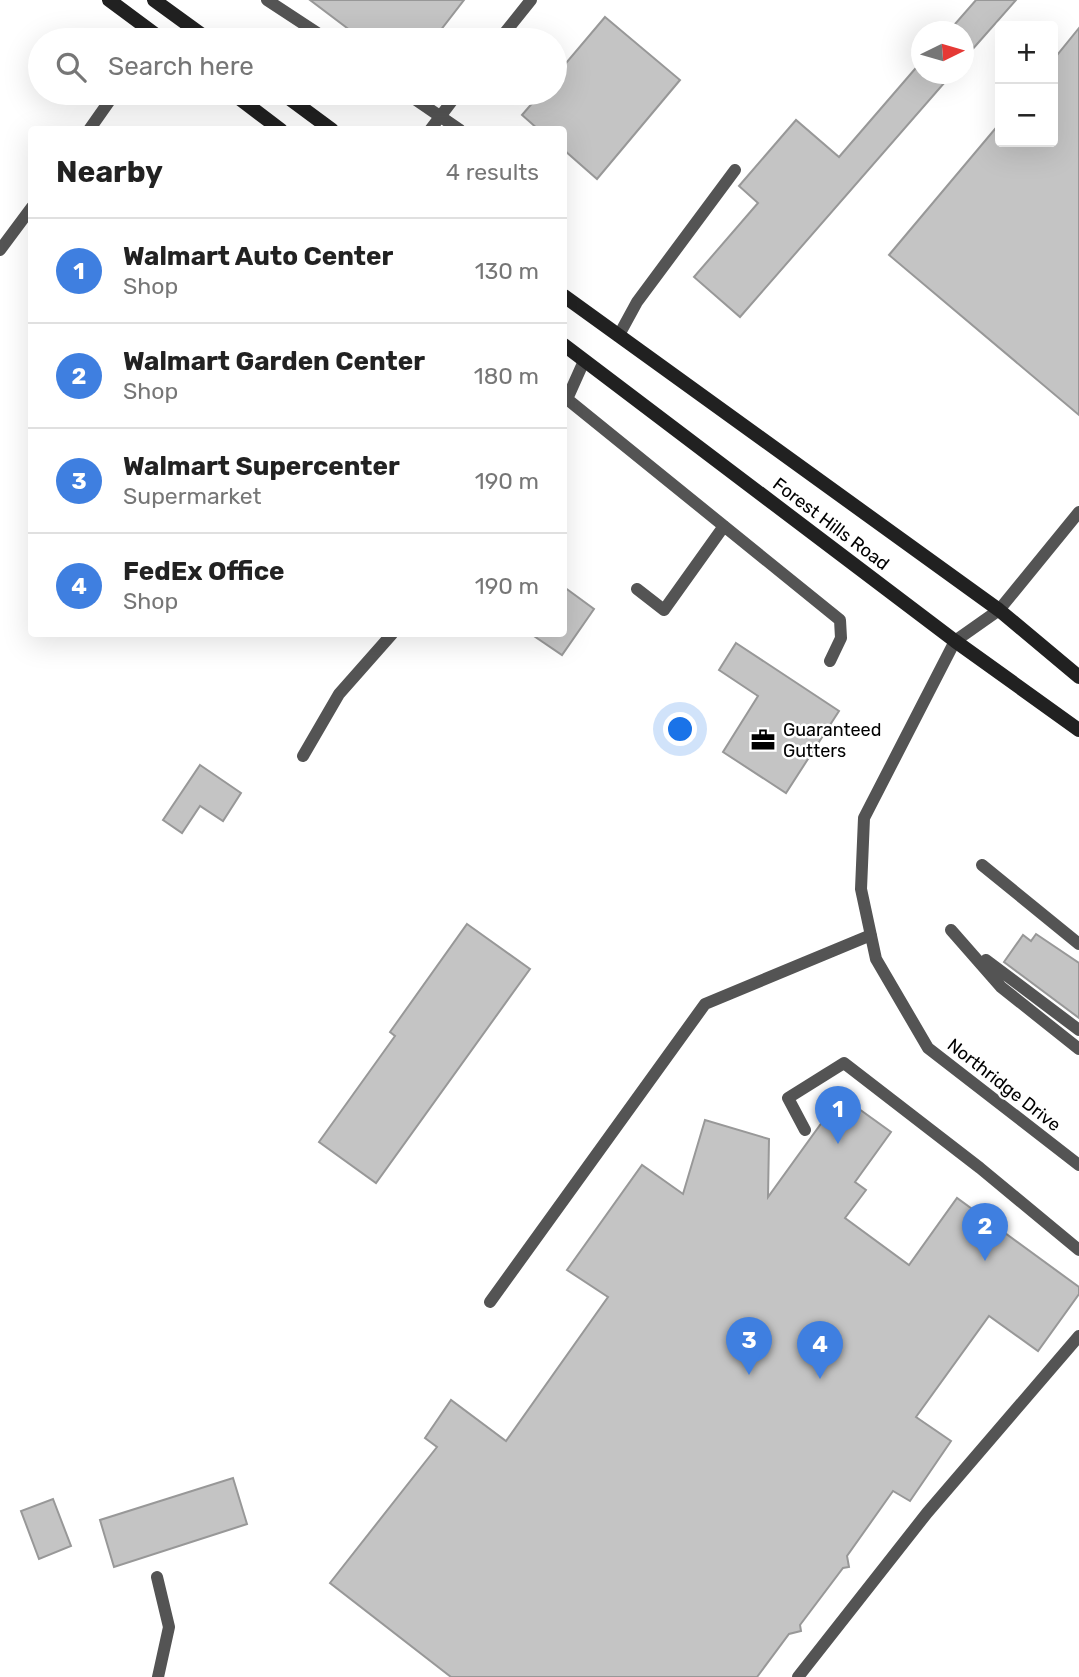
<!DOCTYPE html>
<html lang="en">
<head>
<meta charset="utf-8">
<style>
	body { margin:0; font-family:Rubik,sans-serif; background:#f2f2f2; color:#222 }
	.controls { position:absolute; right:21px; top:21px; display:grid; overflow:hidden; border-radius:7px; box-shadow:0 7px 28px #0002 }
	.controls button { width:63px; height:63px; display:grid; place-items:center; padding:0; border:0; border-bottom:2px solid #e0e0e0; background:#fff; color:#222; font:35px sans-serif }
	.compass { position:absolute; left:911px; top:21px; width:63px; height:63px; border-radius:50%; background:#fff; box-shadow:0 7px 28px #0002; rotate:85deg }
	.you { position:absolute; left:681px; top:730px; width:24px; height:24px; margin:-18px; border:5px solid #fff; border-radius:50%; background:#1a73e8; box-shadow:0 0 0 10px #1a73e833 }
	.badge { display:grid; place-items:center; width:46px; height:46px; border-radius:50%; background:#0f766e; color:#fff; font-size:23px; font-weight:700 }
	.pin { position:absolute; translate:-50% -58px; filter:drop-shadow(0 2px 4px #0008) }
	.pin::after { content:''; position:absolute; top:37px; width:24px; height:21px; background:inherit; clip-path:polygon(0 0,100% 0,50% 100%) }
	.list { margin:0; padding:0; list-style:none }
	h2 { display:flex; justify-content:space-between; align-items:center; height:91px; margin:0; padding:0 28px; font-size:30px }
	h2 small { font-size:23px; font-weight:400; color:#767676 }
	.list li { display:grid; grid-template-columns:46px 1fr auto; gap:21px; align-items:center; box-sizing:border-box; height:105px; padding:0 28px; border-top:2px solid #e0e0e0 }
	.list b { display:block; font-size:26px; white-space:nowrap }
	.list p { margin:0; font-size:23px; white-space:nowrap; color:#767676 }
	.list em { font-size:23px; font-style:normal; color:#767676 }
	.icon { flex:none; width:38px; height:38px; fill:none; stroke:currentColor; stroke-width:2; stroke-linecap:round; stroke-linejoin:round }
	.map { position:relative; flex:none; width:1079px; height:1677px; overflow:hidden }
	.search { position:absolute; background:#fff; box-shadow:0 7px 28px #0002; left:28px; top:28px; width:539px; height:77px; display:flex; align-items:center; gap:18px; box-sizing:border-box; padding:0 24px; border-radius:38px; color:#767676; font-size:26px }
	.panel { position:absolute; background:#fff; box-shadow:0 7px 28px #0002; left:28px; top:126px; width:539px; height:511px; border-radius:7px }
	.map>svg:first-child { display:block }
	.building { fill:#c4c4c4; stroke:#989898; stroke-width:2 }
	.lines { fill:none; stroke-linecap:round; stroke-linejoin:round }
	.lane { stroke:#545454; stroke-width:12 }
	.secondary { stroke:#212121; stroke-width:14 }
	.labels { text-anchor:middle; stroke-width:5; stroke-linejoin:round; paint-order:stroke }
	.street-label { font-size:18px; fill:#000; stroke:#fff }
	.poi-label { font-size:18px; fill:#000; stroke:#fff; text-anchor:start }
</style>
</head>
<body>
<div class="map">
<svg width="1079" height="1677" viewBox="0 0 1079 1677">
	<rect width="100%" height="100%" fill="#fff"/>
	<path class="building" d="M 310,0 L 464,0 L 433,40 L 363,40 Z
		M 976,0 L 1016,0 L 963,60 L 963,32 L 948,32 Z
		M 605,17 L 680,80 L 597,179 L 564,150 L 564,130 L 539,130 L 522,115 L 541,93 L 555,93 L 555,76 Z
		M 1079,28 L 1079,415 L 889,255 L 1000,123 L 1000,142 L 1053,142 L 1053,60 Z
		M 921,62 L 921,74 L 952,74 L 740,317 L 694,277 L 758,203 L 739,186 L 796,120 L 839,157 Z
		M 564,587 L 594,609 L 562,655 L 531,634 L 564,634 Z
		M 736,643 L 839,711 L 786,793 L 723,752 L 758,696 L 719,670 Z
		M 200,765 L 241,793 L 223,821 L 200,806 L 182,833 L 163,820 Z
		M 467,924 L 530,969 L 376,1183 L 319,1142 L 395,1036 L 390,1032 Z
		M 1036,934 L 1079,963 L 1079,1018 L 1004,962 L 1023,935 L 1031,941 Z
		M 841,1096 L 891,1132 L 855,1182 L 866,1190 L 845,1218 L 909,1265 L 957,1198 L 1079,1287 L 1079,1294 L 1038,1351 L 989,1316 L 916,1417 L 951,1441 L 910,1501 L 893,1491 L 847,1556 L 849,1567 L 843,1568 L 800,1625 L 801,1631 L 789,1634 L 757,1677 L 451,1677 L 330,1583 L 437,1447 L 425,1438 L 451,1400 L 506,1441 L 608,1297 L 567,1270 L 642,1165 L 683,1194 L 705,1120 L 769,1139 L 768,1197 Z
		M 233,1478 L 247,1524 L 114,1567 L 100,1520 Z
		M 53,1499 L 71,1546 L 39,1559 L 21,1511 Z"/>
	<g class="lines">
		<path class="lane" d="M 267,0 L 328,40
			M 499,40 L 531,0
			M 406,93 L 460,130
			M 89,130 L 115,93
			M 430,130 L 458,93
			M 0,250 L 32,207
			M 619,335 L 637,302 L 735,170
			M 584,361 L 567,399 L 840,620 L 841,638 L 830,661
			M 1079,512 L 999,610 L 955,641 L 864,818 L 861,889 L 876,959 L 928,1048 L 1079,1165
			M 637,589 L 664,610 L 724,526
			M 303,756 L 339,694 L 392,634
			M 982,865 L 1079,944
			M 951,930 L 1001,987 L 1079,1049
			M 986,960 L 1079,1030
			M 805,1130 L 788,1098 L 844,1063 L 980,1168 L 1079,1250
			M 490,1302 L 705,1004 L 871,935
			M 157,1577 L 169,1627 L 158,1677
			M 798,1677 L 927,1513 L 1079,1336"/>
		<path class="secondary" d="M 109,0 L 163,40
			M 154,0 L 209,40
			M 232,93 L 281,130
			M 282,93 L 332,130
			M 564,296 L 999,610 L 1079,677
			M 564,345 L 955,641 L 1079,730"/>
	</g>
	<defs>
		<g id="office-bare" transform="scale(1.89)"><path d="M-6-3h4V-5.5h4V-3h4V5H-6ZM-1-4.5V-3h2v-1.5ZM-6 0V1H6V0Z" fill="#000" stroke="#fff" stroke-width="2.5" paint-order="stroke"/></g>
	</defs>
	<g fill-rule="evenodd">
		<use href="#office-bare" x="763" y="740"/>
	</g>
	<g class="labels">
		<g class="street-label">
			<text transform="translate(831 524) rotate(37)" y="6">Forest Hills Road</text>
			<text transform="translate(1004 1085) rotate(38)" y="6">Northridge Drive</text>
		</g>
		<g class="poi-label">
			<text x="783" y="736">Guaranteed<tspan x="783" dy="21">Gutters</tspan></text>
		</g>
	</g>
</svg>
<div class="controls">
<button>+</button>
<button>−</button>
</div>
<svg class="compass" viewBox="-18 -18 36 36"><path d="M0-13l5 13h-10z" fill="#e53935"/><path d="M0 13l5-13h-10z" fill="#767676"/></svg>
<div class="you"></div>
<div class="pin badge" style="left:838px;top:1144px;background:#3f7fe0">1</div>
<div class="pin badge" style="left:985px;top:1261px;background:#3f7fe0">2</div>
<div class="pin badge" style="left:749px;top:1375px;background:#3f7fe0">3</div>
<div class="pin badge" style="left:820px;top:1379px;background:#3f7fe0">4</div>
<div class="search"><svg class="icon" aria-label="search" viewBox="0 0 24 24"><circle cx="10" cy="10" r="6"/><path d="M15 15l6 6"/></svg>Search here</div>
<section class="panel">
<h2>Nearby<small>4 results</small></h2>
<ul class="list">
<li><span class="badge" style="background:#3f7fe0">1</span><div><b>Walmart Auto Center</b><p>Shop</p></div><em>130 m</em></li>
<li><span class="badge" style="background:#3f7fe0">2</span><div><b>Walmart Garden Center</b><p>Shop</p></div><em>180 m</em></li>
<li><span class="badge" style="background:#3f7fe0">3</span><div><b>Walmart Supercenter</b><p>Supermarket</p></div><em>190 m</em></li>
<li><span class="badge" style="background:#3f7fe0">4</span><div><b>FedEx Office</b><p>Shop</p></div><em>190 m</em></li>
</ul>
</section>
</div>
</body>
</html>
